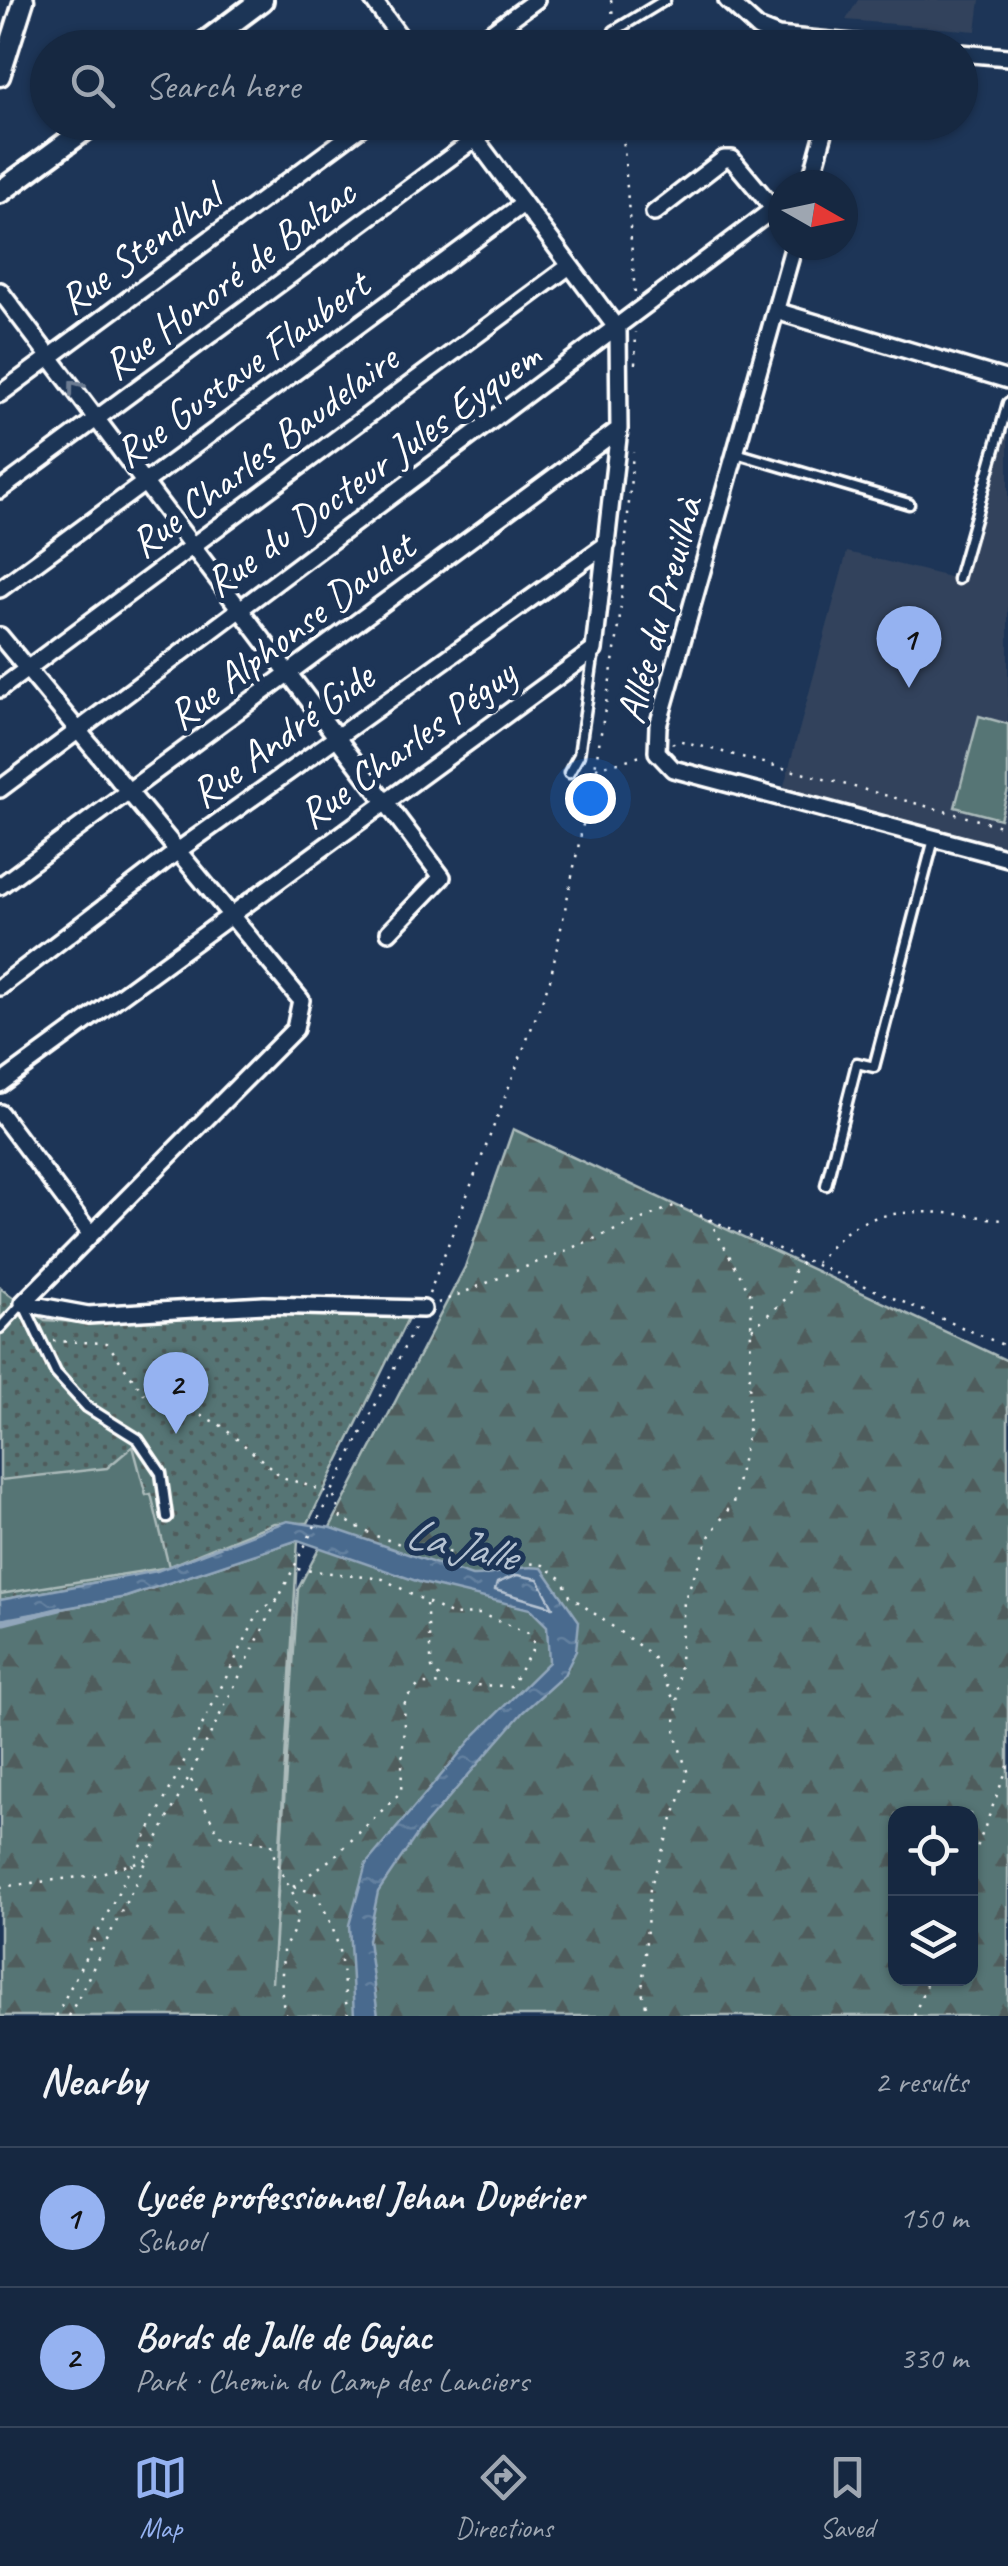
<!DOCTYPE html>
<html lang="en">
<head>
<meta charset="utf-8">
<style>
	body { margin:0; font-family:Caveat,sans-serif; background:#23344c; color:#f1f3f6 }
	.controls { position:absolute; right:30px; bottom:30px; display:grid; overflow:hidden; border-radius:20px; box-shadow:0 2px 8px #0004 }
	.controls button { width:90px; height:90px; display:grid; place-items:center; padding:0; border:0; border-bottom:2px solid #35445a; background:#162841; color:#f1f3f6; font:50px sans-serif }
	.compass { position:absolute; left:768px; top:170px; width:90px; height:90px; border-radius:50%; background:#162841; box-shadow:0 2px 8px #0004; rotate:99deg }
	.you { position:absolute; left:590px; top:798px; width:35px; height:35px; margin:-25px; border:8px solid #fff; border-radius:50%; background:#1a73e8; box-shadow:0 0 0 15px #1a73e833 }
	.badge { display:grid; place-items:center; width:65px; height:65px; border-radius:50%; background:#95b2f1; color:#111; font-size:32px; font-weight:700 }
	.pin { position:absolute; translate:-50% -82px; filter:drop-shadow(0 2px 5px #0008) }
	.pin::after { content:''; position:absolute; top:52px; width:35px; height:30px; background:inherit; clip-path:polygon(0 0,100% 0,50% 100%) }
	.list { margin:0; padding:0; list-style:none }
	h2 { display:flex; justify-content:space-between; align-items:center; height:130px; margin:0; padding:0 40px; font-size:42px }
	h2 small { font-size:32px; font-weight:400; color:#9ea6b1 }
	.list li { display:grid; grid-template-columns:65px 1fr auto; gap:30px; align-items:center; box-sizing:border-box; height:140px; padding:0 40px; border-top:2px solid #35445a }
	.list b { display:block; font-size:38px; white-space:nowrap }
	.list p { margin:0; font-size:32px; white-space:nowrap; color:#9ea6b1 }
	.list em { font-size:32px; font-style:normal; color:#9ea6b1 }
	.icon { flex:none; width:55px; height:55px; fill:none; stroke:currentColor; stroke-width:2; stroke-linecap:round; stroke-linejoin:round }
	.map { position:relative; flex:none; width:1008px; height:2016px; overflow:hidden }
	.search { position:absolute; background:#162841; box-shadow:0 2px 8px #0004; left:30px; right:30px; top:30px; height:110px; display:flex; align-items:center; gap:25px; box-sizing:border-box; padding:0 35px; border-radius:55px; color:#9ea6b1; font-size:38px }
	.sheet { height:410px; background:#162841 }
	nav { display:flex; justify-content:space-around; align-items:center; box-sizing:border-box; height:140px; border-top:2px solid #35445a; background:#162841; font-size:28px; color:#9ea6b1 }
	nav a { display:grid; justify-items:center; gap:5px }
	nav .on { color:#95b2f1 }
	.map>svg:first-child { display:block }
	.built { fill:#31425c }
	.green { fill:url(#green-dots); stroke:#abbaba; stroke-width:2.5 }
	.forest { fill:url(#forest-firs); stroke:#abbaba; stroke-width:2.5; fill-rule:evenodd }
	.pitch { fill:#577574; stroke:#abbaba; stroke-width:2.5 }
	.water { fill:url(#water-ripples); stroke:#91a6bb; stroke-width:2.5 }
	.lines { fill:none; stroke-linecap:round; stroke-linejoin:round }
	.shore { stroke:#b6c3d2; stroke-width:2.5 }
	.stream { stroke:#91a6bb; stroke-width:5 }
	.service-casing { stroke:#fff; stroke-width:15 }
	.minor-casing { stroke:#fff; stroke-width:22 }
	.tertiary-casing { stroke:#fff; stroke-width:25 }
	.secondary-casing { stroke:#fff; stroke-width:28 }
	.path { stroke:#fff; stroke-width:2.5; stroke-dasharray:2.5 8; stroke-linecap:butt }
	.service { stroke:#1d3557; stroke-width:8 }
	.minor { stroke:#1d3557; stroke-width:15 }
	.tertiary { stroke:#1d3557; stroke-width:18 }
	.secondary { stroke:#1d3557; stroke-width:20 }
	.oneway { stroke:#6c7c92 }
	.labels { text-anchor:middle; stroke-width:10; stroke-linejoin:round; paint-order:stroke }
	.street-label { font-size:42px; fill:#fff; stroke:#1d3557 }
	.water-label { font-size:45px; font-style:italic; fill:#b6c3d2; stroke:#1d3557 }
</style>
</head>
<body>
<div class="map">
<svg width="1008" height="2016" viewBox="0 0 1008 2016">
	<defs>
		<pattern id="green-dots" width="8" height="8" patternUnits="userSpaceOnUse" patternTransform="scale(2.5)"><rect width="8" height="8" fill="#577574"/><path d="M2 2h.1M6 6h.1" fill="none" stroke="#505c5c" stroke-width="1.8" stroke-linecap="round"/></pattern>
		<pattern id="forest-firs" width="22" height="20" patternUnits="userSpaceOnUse" patternTransform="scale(2.5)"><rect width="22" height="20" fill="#577574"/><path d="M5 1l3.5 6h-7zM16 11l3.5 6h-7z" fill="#505c5c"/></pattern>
		<pattern id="water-ripples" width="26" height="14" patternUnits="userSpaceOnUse" patternTransform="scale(2.5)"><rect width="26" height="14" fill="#486a8e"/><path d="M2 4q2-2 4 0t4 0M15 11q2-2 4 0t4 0" fill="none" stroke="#63809f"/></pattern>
	</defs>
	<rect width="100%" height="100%" fill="#1d3557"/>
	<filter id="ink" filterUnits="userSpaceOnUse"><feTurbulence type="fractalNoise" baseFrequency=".01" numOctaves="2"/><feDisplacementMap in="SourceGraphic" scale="20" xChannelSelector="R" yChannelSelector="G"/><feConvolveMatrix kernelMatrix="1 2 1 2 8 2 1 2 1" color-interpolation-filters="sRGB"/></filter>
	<g filter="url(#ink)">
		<path class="built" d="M 858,0 L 980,0 L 976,31 L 846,20 Z
			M 1003,419 L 1008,420 L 1008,858 L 781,797 L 847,552 L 958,579 Z"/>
		<path class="green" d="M 0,1288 L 45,1320 L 97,1323 L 161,1313 L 410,1314 L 308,1523 L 274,1523 L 157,1571 L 0,1600 Z"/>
		<path class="forest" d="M 513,1129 L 1008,1361 L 1008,2016 L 0,2016 L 0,1620 L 126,1597 L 298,1540 L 272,1983 L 298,1589 L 465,1267 ZM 896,1814 L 970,1814 L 970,1979 L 896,1979 Z"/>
		<path class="pitch" d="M 979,716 L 1008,724 L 1008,790 L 1000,819 L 955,807 Z
			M 133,1446 L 146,1495 L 151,1494 L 169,1567 L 0,1594 L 0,1480 L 107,1468 Z"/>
		<path class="water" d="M 287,1521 L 332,1528 L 472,1576 C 500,1577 511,1564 542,1568 L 579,1621 L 576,1651 L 564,1675 L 523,1712 L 418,1833 L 378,1892 L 368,1940 L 378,2016 L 354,2016 L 349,1925 L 366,1864 L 476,1734 L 549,1662 L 547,1626 L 530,1609 L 422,1583 L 298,1540 L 126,1597 L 0,1620 L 0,1600 L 157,1571 Z"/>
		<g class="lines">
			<path class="shore" d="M 517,1575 L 538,1579 L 553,1607 L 495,1590 L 497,1583 Z"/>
			<path class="stream" d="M 0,1624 L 60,1609"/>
			<g class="service-casing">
				<path id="service" d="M 614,31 L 665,0
					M 736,453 L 909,504
					M 958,579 L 1008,403
					M 569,773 L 579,755 L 594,651
					M 826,1185 L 857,1063 L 874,1067 L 934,839
					M 0,1328 L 23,1303 L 56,1373 L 87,1407 L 138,1439 L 161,1473 L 167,1517"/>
			</g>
			<g class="minor-casing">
				<path id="minor" d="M 373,0 L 408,48
					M 727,0 L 758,28 L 778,36 L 905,48
					M 470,48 L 536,0
					M 603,48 L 606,45
					M 960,53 L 1008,57
					M 805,185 L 811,180 L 827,122
					M 654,213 L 724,159 L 732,159 L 783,220
					M 794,245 L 658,726 L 657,752 L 673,769 L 1008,858
					M 0,291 L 442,877 L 389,932
					M 776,311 L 1008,380
					M 0,394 L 368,122
					M 0,490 L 498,122
					M 0,589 L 523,204
					M 0,636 L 301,1000 L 295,1029 L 23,1303
					M 0,689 L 568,267
					M 0,789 L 783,202
					M 0,886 L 619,429
					M 0,987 L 179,850 L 607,544
					M 0,1084 L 594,650 L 619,429 L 618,330 L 463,122
					M 0,1113 L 89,1232
					M 23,1303 L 88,1315 L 264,1305 L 423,1309"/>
			</g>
			<g class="tertiary-casing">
				<path id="tertiary" d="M 0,76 L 24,0"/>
			</g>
			<g class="secondary-casing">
				<path id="secondary" d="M 198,48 L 262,0
					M 0,192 L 95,122"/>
			</g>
			<path class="path" d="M 611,0 L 613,18
				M 915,36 L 952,39
				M 622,122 L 635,294
				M 635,364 L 636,332
				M 672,744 L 678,740 L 1008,828
				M 596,768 L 641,756
				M 816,1263 C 826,1252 838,1238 850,1229 C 891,1202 963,1214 1008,1221
				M 429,1294 L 550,980 L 595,768 L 619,627 L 633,452
				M 438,1303 L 676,1205 L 1008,1347
				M 752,1329 L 790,1295 L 794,1271 L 804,1260
				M 53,1341 L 107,1343 L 145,1395 L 163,1398 L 219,1424 L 282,1477 L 330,1493
				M 334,1496 L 341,1518 L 373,1535 L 409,1547 L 543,1565 L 562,1579 L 570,1596 L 652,1655 L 676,1704
				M 426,1604 L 432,1668 L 443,1682
				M 191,1780 L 219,1835 L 272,1844 C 275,1885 320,1897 283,1949 C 283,1970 278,1998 287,2016
				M 970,1866 L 1008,1766
				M 293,1886 L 334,1857 L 401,1792 L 405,1699 L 420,1684 L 511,1686 L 535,1645 L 528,1633 L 481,1614 L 452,1615 L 383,1579 L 296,1569
				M 0,1887 L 95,1875 L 150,1858
				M 294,1887 L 315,1893 C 344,1941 340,1963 348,2016
				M 56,2016 L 259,1612 L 279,1598
				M 69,2016 L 416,1324
				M 649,2016 L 642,1992 L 650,1888 L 688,1774 L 675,1734 L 684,1601 L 710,1535 L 733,1503 L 748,1432 L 752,1297 L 709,1219
				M 914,2016 L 928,1979"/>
			<use href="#service" class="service"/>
			<use href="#minor" class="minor"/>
			<use href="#tertiary" class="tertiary"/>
			<use href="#secondary" class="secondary"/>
		</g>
		<defs><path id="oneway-chevron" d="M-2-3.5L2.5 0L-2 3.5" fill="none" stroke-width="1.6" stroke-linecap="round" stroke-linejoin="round" transform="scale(2.5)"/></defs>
		<use class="oneway" href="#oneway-chevron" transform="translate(75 387) rotate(-127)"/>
	</g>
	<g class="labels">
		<g class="street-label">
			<text transform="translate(139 248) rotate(-36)" y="15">Rue Stendhal</text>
			<text transform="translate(228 278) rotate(-37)" y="15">Rue Honoré de Balzac</text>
			<text transform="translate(241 368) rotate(-36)" y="15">Rue Gustave Flaubert</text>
			<text transform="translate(263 450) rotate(-37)" y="15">Rue Charles Baudelaire</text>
			<text transform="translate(372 468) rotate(-36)" y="15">Rue du Docteur Jules Eyquem</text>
			<text transform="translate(658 610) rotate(-75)" y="15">Allée du Preuilhà</text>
			<text transform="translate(290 630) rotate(-37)" y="15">Rue Alphonse Daudet</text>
			<text transform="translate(281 734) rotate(-36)" y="15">Rue André Gide</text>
			<text transform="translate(406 743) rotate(-36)" y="15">Rue Charles Péguy</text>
		</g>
		<g class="water-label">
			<text transform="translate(461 1543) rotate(13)" y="16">La Jalle</text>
		</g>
	</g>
</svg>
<div class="controls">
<button><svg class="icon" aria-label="locate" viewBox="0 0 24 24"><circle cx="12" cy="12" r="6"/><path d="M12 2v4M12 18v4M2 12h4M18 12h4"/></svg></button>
<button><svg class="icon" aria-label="layers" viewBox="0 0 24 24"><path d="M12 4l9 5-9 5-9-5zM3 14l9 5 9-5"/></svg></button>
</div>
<svg class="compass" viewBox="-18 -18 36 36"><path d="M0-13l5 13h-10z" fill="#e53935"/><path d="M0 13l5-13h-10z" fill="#9ea6b1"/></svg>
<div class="you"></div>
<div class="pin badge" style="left:909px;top:688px">1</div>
<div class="pin badge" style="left:176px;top:1434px">2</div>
<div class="search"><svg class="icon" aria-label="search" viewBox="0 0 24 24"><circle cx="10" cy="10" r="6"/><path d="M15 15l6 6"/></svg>Search here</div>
</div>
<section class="sheet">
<h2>Nearby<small>2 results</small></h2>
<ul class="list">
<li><span class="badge">1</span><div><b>Lycée professionnel Jehan Dupérier</b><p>School</p></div><em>150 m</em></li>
<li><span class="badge">2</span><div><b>Bords de Jalle de Gajac</b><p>Park · Chemin du Camp des Lanciers</p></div><em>330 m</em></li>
</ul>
</section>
<nav>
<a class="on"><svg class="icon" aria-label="map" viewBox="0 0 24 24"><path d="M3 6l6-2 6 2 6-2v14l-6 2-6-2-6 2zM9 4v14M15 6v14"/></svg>Map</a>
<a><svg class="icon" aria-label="directions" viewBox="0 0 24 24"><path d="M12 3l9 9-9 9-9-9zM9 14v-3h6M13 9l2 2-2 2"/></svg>Directions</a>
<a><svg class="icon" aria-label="saved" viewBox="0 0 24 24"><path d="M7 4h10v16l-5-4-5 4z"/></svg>Saved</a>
</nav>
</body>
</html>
